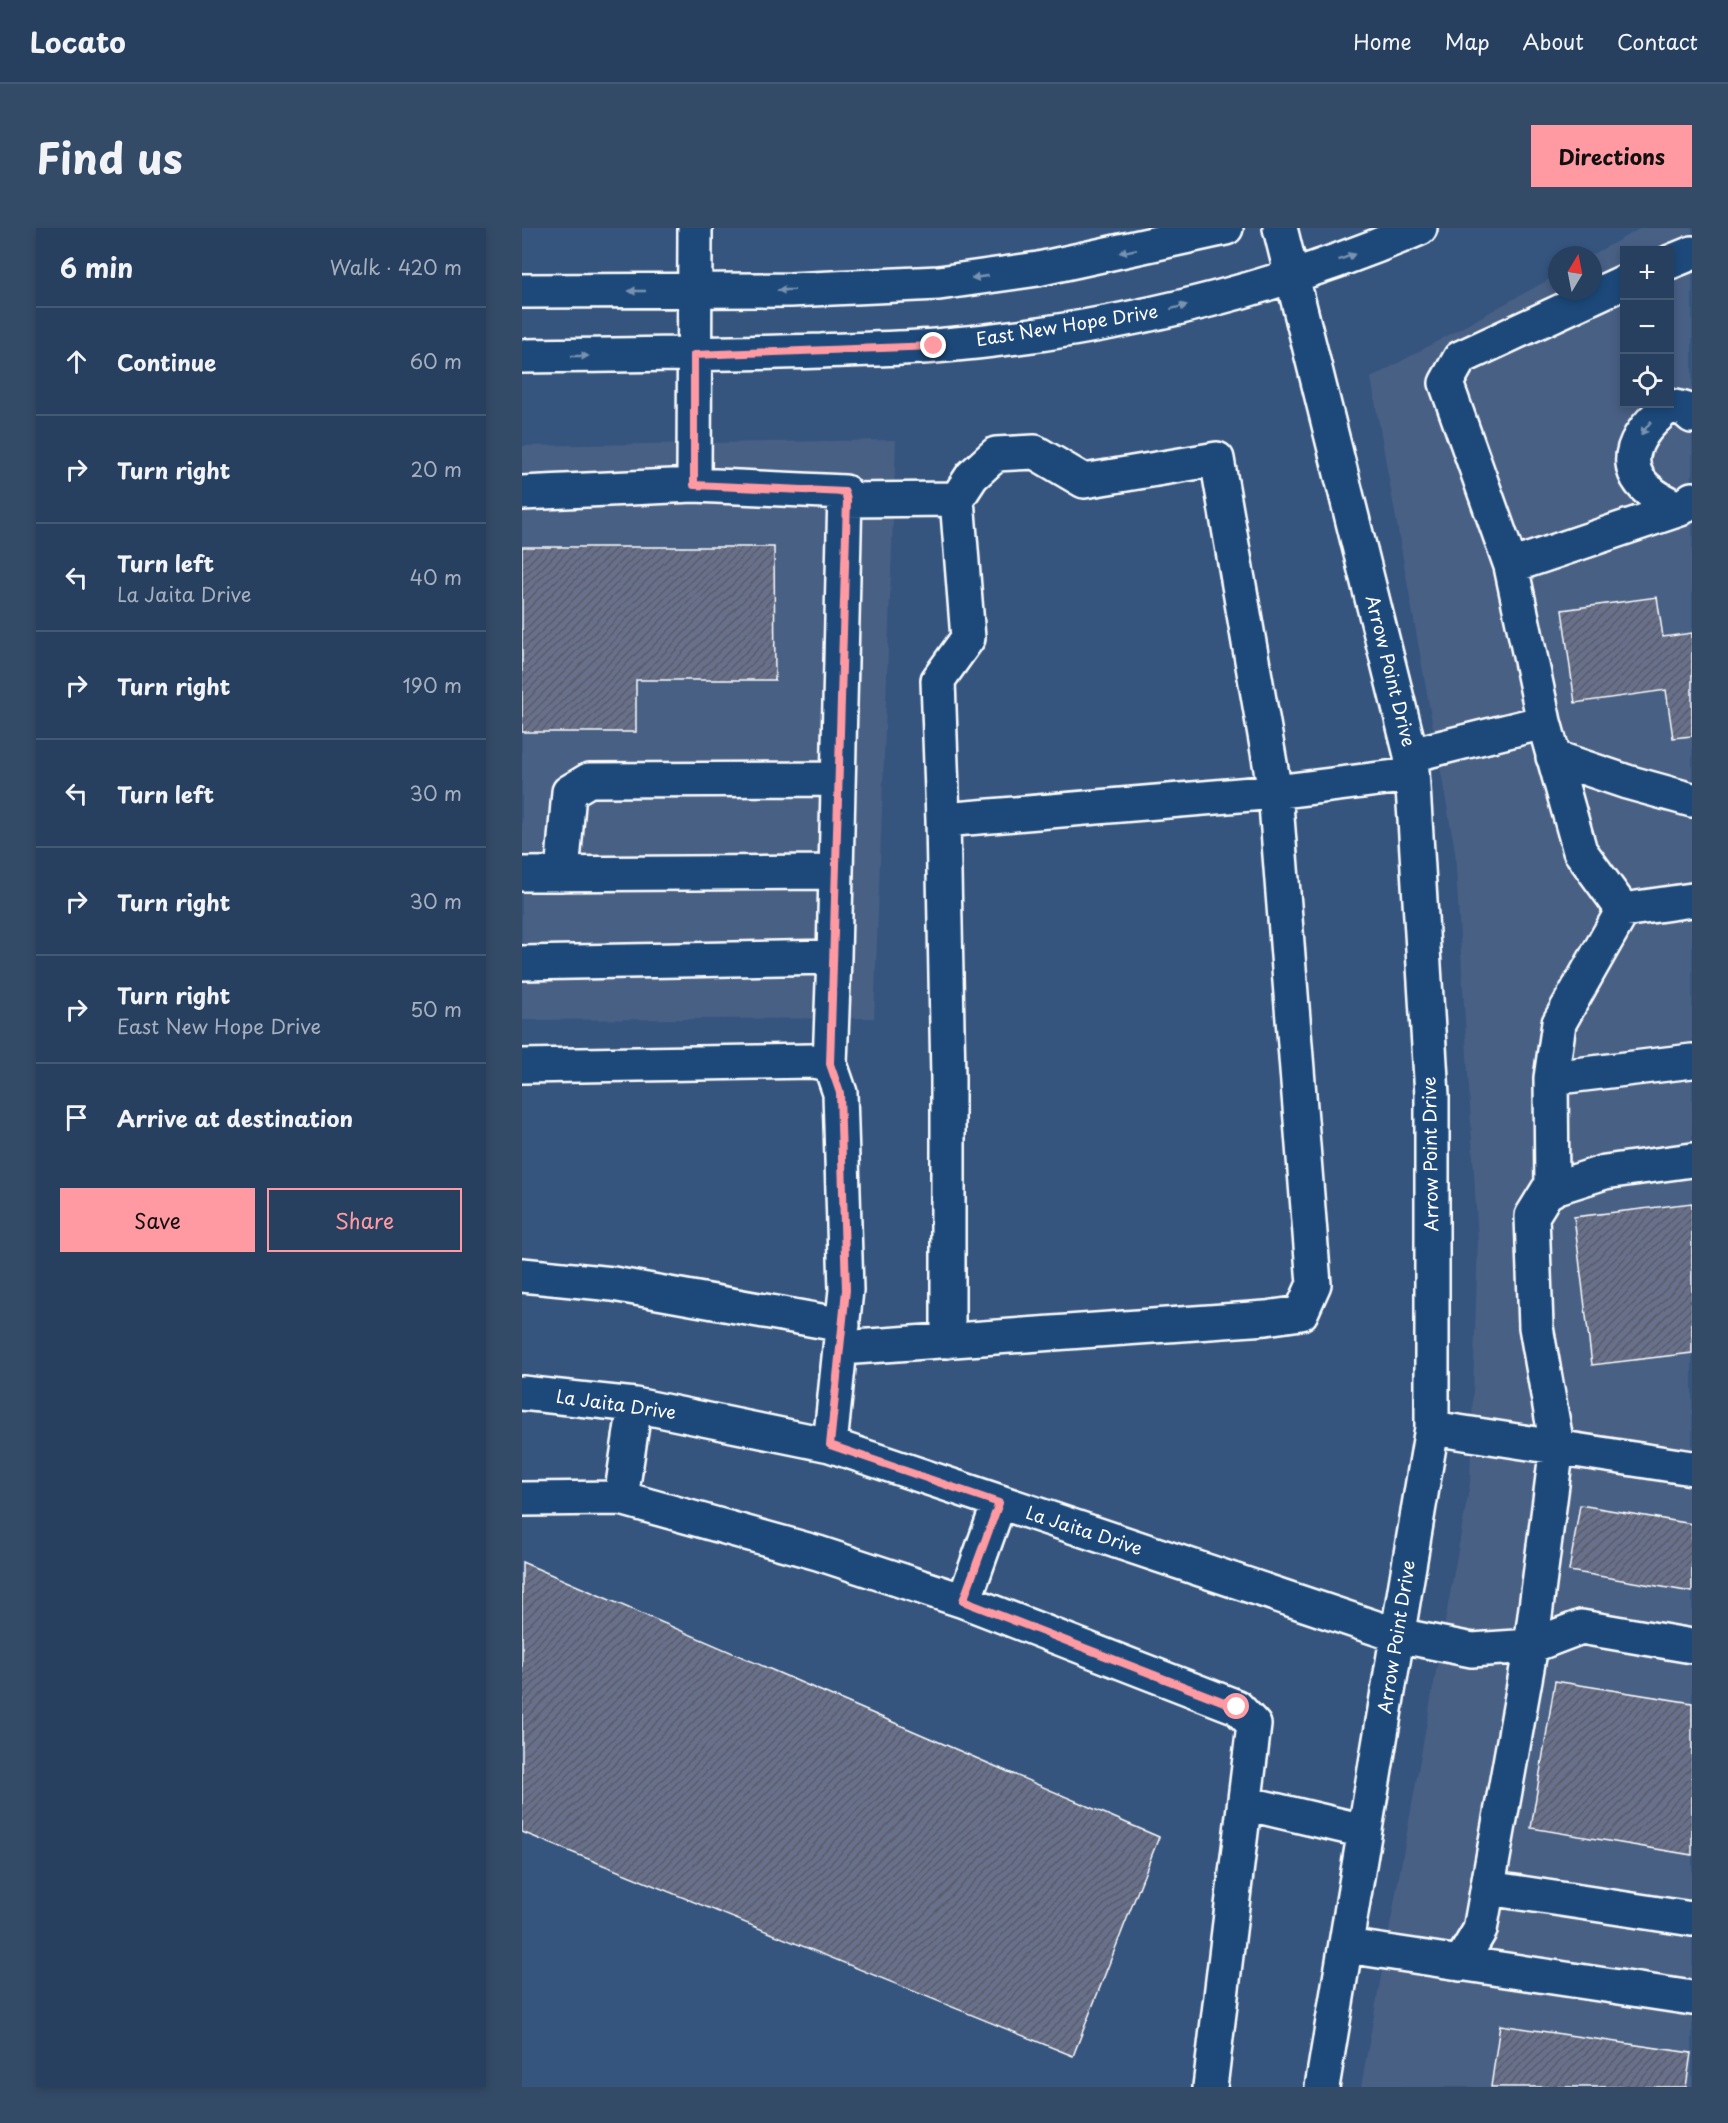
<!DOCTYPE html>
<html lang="en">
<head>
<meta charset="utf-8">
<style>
	body { margin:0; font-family:"Playpen Sans",sans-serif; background:#344b68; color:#f1f3f6 }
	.controls { position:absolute; right:18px; top:18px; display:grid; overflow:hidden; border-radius:0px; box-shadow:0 3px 9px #0003 }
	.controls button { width:54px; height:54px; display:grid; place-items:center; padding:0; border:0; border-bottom:2px solid #445974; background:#28405f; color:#f1f3f6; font:30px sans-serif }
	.compass { position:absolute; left:1026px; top:18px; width:54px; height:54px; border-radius:50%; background:#28405f; box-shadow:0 3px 9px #0003; rotate:10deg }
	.stop { position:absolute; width:18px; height:18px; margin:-14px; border:4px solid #ff9aa2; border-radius:50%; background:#fff }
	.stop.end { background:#ff9aa2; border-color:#fff; box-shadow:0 2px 6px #0008 }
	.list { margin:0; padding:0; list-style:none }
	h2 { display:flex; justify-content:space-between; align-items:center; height:78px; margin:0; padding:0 24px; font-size:26px }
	h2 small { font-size:20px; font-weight:400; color:#a5afbd }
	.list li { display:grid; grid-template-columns:39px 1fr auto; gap:18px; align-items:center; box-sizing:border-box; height:108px; padding:0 24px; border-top:2px solid #445974 }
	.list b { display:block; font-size:22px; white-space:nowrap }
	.list p { margin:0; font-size:20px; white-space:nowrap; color:#a5afbd }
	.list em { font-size:20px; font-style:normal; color:#a5afbd }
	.actions { display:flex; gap:12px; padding:18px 24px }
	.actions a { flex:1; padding:14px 0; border:2px solid #ff9aa2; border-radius:0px; text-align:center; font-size:21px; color:#ff9aa2 }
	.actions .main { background:#ff9aa2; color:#111 }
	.icon { flex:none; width:33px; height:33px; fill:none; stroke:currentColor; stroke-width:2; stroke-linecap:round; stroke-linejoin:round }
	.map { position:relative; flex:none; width:1170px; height:1859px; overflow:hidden; border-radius:0px }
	header { display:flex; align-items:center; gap:36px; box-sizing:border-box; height:84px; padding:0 30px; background:#28405f; border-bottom:2px solid #445974 }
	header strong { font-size:28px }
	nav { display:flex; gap:33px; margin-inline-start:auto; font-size:21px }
	.intro { display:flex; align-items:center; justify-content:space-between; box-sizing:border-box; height:144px; padding:0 36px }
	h1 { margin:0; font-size:42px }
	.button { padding:15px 27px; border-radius:0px; background:#ff9aa2; color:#111; font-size:21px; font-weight:700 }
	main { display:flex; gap:36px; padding:0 36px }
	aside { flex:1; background:#28405f; border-radius:0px; box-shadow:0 3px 9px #0003 }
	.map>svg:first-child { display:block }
	.built { fill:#486085; fill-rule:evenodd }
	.building { fill:url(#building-hatch); stroke:#fff; stroke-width:1.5 }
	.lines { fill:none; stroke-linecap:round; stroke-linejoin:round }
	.minor-casing { stroke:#fff; stroke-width:38 }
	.minor { stroke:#1f4a7a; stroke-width:33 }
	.oneway { fill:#7992af }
	.route { stroke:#ff9aa2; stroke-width:8 }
	.labels { text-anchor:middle; stroke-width:4.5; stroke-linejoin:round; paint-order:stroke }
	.street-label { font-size:18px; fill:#fff; stroke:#1f4a7a }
</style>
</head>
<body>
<header>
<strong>Locato</strong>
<nav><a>Home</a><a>Map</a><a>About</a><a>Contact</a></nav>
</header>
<div class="intro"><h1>Find us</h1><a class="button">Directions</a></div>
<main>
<aside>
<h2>6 min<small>Walk · 420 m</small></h2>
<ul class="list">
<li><svg class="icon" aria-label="ahead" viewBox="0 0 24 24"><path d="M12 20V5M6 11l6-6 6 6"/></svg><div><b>Continue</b></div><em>60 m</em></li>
<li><svg class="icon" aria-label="right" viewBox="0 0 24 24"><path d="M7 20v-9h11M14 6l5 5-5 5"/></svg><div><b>Turn right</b></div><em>20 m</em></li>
<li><svg class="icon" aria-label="left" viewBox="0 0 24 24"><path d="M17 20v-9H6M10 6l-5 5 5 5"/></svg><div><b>Turn left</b><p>La Jaita Drive</p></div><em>40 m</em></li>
<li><svg class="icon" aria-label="right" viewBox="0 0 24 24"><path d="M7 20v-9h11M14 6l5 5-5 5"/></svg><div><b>Turn right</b></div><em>190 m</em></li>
<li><svg class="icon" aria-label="left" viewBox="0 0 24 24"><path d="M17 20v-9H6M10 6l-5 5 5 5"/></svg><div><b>Turn left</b></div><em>30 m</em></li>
<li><svg class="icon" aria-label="right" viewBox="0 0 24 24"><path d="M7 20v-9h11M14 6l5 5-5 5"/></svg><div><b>Turn right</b></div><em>30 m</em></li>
<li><svg class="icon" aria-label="right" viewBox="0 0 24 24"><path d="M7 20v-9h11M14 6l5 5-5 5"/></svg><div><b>Turn right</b><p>East New Hope Drive</p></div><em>50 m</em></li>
<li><svg class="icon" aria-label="arrive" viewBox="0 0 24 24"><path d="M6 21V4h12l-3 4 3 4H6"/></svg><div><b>Arrive at destination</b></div></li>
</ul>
<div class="actions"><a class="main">Save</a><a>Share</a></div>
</aside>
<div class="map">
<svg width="1170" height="1859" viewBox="0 0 1170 1859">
	<defs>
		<pattern id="building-hatch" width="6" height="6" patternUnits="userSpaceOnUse" patternTransform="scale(1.5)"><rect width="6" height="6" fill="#68708b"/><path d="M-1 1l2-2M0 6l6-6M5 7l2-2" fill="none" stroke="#595c68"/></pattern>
	</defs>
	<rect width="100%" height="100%" fill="#35557f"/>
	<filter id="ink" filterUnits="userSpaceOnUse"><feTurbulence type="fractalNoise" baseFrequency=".0167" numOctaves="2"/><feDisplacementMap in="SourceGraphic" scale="12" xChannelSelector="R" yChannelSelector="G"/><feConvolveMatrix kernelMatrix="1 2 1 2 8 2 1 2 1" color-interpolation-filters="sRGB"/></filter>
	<g filter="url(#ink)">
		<path class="built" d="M 1119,0 L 1170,0 L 1170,1859 L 839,1859 L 948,1256 L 956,1013 L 933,623 L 849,150 L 1035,47 L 1035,63 L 1071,63 L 1070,27 ZM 1102,22 L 1148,22 L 1148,176 L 1102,176 Z
			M 374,212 L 352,790 L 0,792 L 0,218 Z"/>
		<path class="building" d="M 0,319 L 252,319 L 253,452 L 114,452 L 114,504 L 0,504 Z
			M 1135,369 L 1141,409 L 1170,405 L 1170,508 L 1151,510 L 1144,462 L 1053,475 L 1040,382 Z
			M 1170,975 L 1170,1125 L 1070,1137 L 1052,989 Z
			M 1058,1277 L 1170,1296 L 1170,1364 L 1047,1343 Z
			M 0,1334 L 637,1609 L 551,1828 L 0,1604 Z
			M 1033,1453 L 1170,1475 L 1170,1627 L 1009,1600 Z
			M 978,1797 L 1169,1825 L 1164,1859 L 969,1859 Z"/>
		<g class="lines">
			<g class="minor-casing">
				<path id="minor" d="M 758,0 L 889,527 L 910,867 L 910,1200 L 800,1859
					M 1148,34 L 1170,25
					M 0,63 L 268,62 L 417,55 L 516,41 L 704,0
					M 0,128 C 100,127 199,126 299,123 C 337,121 375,121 413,118 C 579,104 745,66 898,0
					M 0,265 L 172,257 L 173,0
					M 435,271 L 450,248 L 474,226 L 513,224 L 562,253 L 695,231 L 753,564 L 889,547
					M 325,272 L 435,271 L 446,410 L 416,452 L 421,592
					M 1158,281 C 1097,255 1097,218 1147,178 L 1162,181 L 1170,188
					M 989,338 L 1158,281 L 1170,271
					M 1022,494 L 1058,623 L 1101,682 L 1037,795 L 1029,850
					M 889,527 L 1022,494 L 989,338 L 924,155 L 938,130 L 1102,54
					M 1031,529 L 1105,554 L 1170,572
					M 0,646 L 314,644
					M 40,646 L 47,564 L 67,552 L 315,551
					M 1101,682 L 1170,672
					M 0,735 L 312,729 L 323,264 L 172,257
					M 308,836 L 312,729
					M 0,838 L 290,833 L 308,836 L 318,865 L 324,1062 L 308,1217
					M 1030,962 L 1029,850 L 1170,833
					M 0,1047 L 91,1056 L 321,1097
					M 319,1120 L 744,1090 L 779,1085 L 792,1056 L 753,564 L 421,592 L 426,851 L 426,1113
					M 0,1165 L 113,1177 L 308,1217 L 875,1407 L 950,1422 L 1009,1418 L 1059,1399 L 1170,1418
					M 910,1200 L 1170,1240
					M 99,1270 L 113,1177
					M 0,1271 L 99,1270 L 296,1325 L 442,1373 L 715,1479 L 732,1497 L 688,1859
					M 442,1373 L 477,1275
					M 723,1575 L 842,1603
					M 966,1660 L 1170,1691
					M 825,1718 L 1170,1770
					M 938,1736 L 958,1702 L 1009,1418 L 1035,1218 L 1014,1099 L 1010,988 L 1026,962 L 1083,944 L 1170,932"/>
			</g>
			<use href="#minor" class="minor"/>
		</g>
		<defs><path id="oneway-solid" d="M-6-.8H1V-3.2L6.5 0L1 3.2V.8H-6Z" transform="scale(1.5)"/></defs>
		<g class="oneway">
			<use href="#oneway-solid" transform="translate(606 23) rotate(168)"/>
			<use href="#oneway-solid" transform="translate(825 29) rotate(-21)"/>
			<use href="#oneway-solid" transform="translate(458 49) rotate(172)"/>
			<use href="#oneway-solid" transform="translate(264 62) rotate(179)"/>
			<use href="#oneway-solid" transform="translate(115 63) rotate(180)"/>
			<use href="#oneway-solid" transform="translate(657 79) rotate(-14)"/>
			<use href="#oneway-solid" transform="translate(58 128)"/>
			<use href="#oneway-solid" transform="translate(1124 200) rotate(127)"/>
		</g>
	</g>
	<g class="lines" filter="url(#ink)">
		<path class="route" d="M 412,118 L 172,127 L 172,257 L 323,264 L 325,272 L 308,836 L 318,865 L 324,1062 L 308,1217 L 477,1275 L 441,1373 L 715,1479"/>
	</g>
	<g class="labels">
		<g class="street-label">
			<text transform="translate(545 98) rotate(-9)" y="6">East New Hope Drive</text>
			<text transform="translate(868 443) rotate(76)" y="6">Arrow Point Drive</text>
			<text transform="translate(909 926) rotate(-91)" y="6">Arrow Point Drive</text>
			<text transform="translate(94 1177) rotate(8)" y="6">La Jaita Drive</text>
			<text transform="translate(562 1303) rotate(18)" y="6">La Jaita Drive</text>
			<text transform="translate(875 1409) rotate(-81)" y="6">Arrow Point Drive</text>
		</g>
	</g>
</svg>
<div class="controls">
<button>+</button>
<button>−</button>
<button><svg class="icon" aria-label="locate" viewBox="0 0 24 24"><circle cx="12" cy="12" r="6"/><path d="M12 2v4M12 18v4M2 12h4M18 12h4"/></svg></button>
</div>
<svg class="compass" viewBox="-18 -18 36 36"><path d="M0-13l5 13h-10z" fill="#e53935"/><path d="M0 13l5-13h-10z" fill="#a5afbd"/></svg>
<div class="stop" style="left:715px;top:1479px"></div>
<div class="stop end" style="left:412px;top:118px"></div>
</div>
</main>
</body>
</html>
